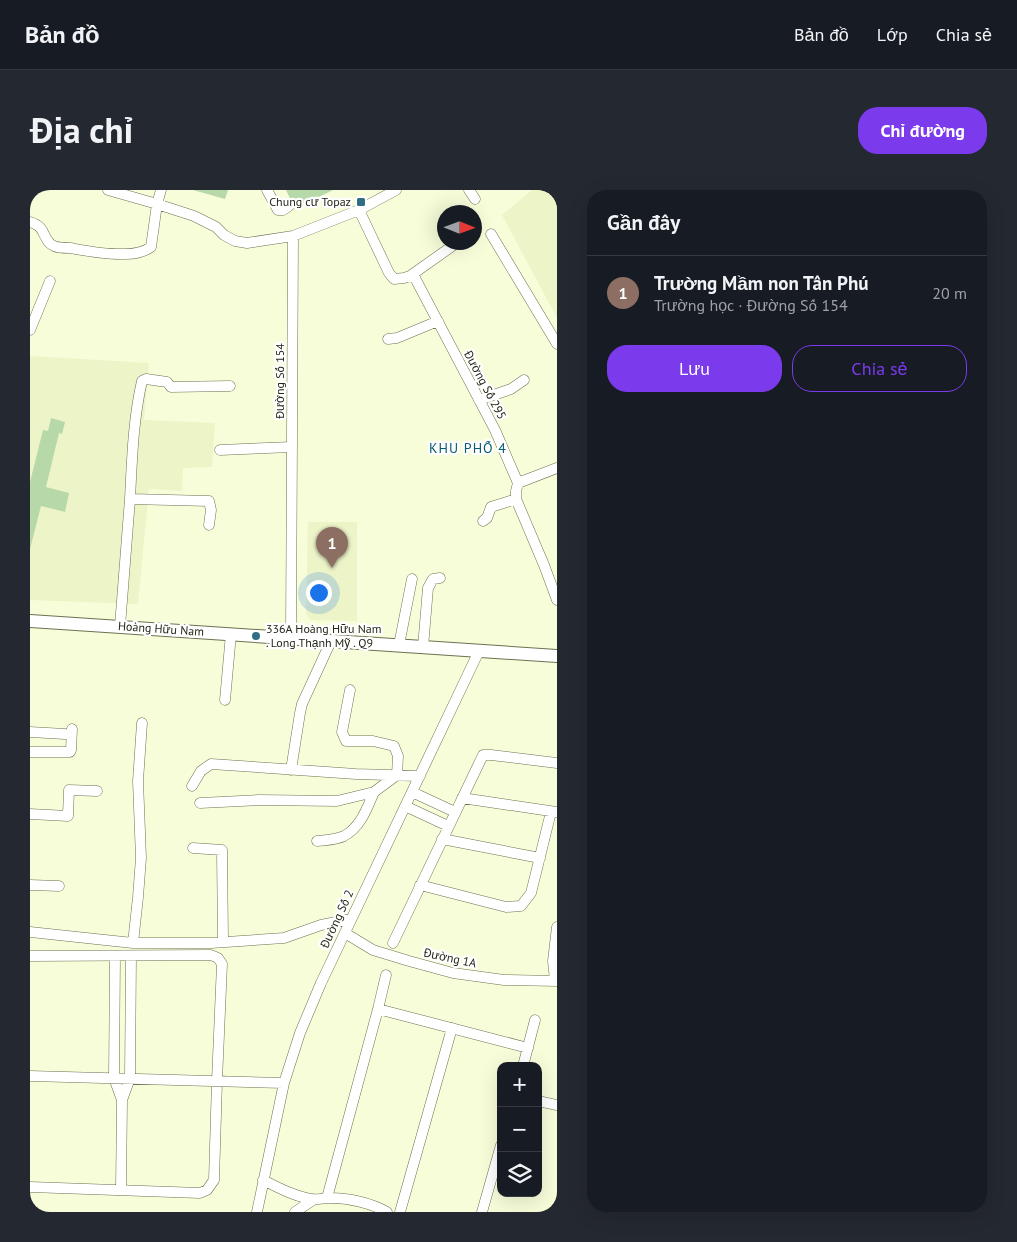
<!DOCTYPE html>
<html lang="vi">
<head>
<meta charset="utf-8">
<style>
	body { margin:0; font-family:"PT Sans",sans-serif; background:#242831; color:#f1f3f6 }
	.controls { position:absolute; right:15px; bottom:15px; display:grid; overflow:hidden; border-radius:10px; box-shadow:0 5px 20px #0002 }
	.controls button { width:45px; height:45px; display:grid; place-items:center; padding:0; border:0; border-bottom:1px solid #363941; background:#171b24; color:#f1f3f6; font:25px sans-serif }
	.compass { position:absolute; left:407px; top:15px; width:45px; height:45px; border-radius:50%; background:#171b24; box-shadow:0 5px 20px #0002; rotate:91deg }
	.you { position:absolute; left:288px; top:402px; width:18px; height:18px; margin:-12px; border:4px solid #fff; border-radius:50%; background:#1a73e8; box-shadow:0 0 0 8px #1a73e833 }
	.badge { display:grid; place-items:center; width:32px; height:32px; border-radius:50%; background:#7c3aed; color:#fff; font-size:16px; font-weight:700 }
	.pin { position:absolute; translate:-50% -41px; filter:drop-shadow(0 1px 2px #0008) }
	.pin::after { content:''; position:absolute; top:26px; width:18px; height:15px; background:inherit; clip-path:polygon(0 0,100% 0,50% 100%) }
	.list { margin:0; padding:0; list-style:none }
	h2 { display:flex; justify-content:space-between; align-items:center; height:65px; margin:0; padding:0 20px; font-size:21px }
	h2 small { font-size:16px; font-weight:400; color:#9ea1a6 }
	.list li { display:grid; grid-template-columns:32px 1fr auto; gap:15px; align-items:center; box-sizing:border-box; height:75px; padding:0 20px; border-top:1px solid #363941 }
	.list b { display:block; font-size:19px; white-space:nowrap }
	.list p { margin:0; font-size:16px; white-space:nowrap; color:#9ea1a6 }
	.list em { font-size:16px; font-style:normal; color:#9ea1a6 }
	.actions { display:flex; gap:10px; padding:15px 20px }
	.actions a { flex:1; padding:11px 0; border:1px solid #7c3aed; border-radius:20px; text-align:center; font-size:18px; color:#7c3aed }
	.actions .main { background:#7c3aed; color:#fff }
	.icon { flex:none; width:28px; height:28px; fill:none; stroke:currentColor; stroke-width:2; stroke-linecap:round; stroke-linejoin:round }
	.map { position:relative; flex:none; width:527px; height:1022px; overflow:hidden; border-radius:20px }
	header { display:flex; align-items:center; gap:30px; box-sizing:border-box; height:70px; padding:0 25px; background:#171b24; border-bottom:1px solid #363941 }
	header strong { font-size:24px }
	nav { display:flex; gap:28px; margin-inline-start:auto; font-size:18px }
	.intro { display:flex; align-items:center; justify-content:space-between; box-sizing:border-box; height:120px; padding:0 30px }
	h1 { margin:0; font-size:35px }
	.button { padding:12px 22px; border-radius:20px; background:#7c3aed; color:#fff; font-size:18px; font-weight:700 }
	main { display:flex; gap:30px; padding:0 30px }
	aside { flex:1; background:#171b24; border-radius:20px; box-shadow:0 5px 20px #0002 }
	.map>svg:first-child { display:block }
	.built { fill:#edf4c8 }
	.building { fill:#b7d8a9 }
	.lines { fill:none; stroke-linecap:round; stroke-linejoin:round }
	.minor-casing { stroke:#6c7151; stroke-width:11 }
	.major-casing { stroke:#6c7151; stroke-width:14 }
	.minor { stroke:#fff; stroke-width:10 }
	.major { stroke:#fff; stroke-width:12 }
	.poi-dot { fill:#306e84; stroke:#fff; stroke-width:2 }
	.labels { text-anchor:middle; stroke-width:4.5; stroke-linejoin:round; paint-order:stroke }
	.poi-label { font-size:12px; fill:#242618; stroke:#fff; text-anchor:end }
	.street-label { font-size:12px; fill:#242618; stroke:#fff }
	.neighbourhood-label { font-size:14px; letter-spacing:1px; fill:#085b73; stroke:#fff }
</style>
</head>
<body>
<header>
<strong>Bản đồ</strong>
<nav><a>Bản đồ</a><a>Lớp</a><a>Chia sẻ</a></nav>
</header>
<div class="intro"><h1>Địa chỉ</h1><a class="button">Chỉ đường</a></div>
<main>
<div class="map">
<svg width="527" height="1022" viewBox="0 0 527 1022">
	<rect width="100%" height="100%" fill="#f7fdd9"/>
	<path class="built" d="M 502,0 L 527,0 L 527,128 L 472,25 Z
		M 0,166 L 119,173 L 114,230 L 185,233 L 182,277 L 153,278 L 152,301 L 119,299 L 108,414 L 0,410 Z
		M 278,332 L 327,332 L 327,431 L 280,430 L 276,424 Z"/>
	<path class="building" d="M 163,0 L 198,0 L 195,9 Z
		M 256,0 L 303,0 L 265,19 Z
		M 21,228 L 35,232 L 32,244 L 29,243 L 16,297 L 39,303 L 35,322 L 11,316 L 0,359 L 0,292 L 13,240 L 18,241 Z"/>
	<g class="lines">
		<g class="minor-casing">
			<path id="minor" d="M 78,0 L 127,14 L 164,26 L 186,37 L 194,45 L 205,51 L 217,53 L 263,46 L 329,20 L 366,0
				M 237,0 L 248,20 L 253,20 L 259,16
				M 439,0 L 445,9
				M 329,20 L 359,83 L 364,89 L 374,88 L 380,86 L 385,88 L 465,240 L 488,293 L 486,301 L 486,309 L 514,375 L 527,410
				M 0,32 C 17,36 12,51 24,56 C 28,58 35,58 40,58 C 57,61 77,65 95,64 C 104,64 114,62 121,57 L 127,14 L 131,0
				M 461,44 L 527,154
				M 380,86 L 428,52
				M 0,140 L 20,91
				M 358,149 L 367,148 L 408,131
				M 449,210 L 481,199 L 494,190
				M 190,260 L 262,257
				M 488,293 L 527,278
				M 100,309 C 102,270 103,230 112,191 L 116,189 L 137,192 L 141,197 L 200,196
				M 453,331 L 457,328 L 461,317 L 486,309
				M 90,436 L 100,309 L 179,311 L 181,320 L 179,335
				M 261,448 L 263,46
				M 369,455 L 382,389
				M 393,457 L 398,398 L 403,389 L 410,388
				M 195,510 L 201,444
				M 0,542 L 35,544
				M 0,562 L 40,562 L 41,560 L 42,539
				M 261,580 L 270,523 L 272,514 L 301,451
				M 162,596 L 171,581 L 181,574 L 326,584 L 390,586
				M 382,602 L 425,622
				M 432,608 L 527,622
				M 170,613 L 229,610 L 307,611 L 344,602 L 367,585 L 368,566 L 364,556 L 343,551 L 316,551 L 312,542 L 320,500
				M 375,616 L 418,636
				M 0,624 L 38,626 L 39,600 L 67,601
				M 412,649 L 510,668
				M 287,651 C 295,650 306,650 314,646 C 331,637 337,618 344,602
				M 163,658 L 192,660 L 193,752
				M 0,695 L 29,696
				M 390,695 L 476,717 L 491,716 L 501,703 L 521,622
				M 0,742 L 103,753 L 181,753 L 254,748 L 291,735 L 321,729
				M 315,743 L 343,760 L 379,771 L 423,783 L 474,790 L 527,791
				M 103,753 L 108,707 L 111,668 L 108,591 L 112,533
				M 363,753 L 453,565 L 461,565 L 527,573
				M 0,766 L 181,765 L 188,768 L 192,774 L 187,891 L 184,990 L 177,1000 L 170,1003 L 0,997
				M 85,766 L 84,888 L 92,910 L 91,1000
				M 525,790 L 523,771 L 527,737
				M 348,819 L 498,858
				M 493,876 L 505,830
				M 0,886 L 254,893
				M 92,910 L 100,888 L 101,766
				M 508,911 L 527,915
				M 233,990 C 249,998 264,1006 281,1009 C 287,1010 294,1008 300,1008 C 319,1008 341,1013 357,1022
				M 297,1008 L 348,819 L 356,785
				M 227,1022 L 254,893 L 270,843 L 291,793 L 449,461
				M 265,1022 L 283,1010
				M 370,1022 L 422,838
				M 452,1022 L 471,955"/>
		</g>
		<g class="major-casing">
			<path id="major" d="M 0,431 L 527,466"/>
		</g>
		<use href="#minor" class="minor"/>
		<use href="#major" class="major"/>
	</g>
	<g class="poi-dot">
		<rect x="326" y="7" width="10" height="10" rx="2.5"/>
		<circle cx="226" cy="446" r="5"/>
	</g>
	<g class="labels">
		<g class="poi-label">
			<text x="321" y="16">Chung cư Topaz</text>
			<text x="236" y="443" text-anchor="start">336A Hoàng Hữu Nam<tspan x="236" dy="14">. Long Thạnh Mỹ . Q9</tspan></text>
		</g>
		<g class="street-label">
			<text transform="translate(250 191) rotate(-90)" y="4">Đường Số 154</text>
			<text transform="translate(455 195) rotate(62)" y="4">Đường Số 295</text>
			<text transform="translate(131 439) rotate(4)" y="4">Hoàng Hữu Nam</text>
			<text transform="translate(307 729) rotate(-65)" y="4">Đường Số 2</text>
			<text transform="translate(420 768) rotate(12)" y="4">Đường 1A</text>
		</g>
		<g class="neighbourhood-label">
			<text x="438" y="263">KHU PHỐ 4</text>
		</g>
	</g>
</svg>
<div class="controls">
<button>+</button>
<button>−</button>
<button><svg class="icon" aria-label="layers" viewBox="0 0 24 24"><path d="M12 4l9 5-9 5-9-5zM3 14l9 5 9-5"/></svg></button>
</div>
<svg class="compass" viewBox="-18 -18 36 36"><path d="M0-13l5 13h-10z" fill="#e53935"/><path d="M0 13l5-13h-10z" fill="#9ea1a6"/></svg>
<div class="you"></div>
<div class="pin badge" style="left:302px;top:378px;background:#8d6e63">1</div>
</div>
<aside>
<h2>Gần đây<small></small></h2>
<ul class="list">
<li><span class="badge" style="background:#8d6e63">1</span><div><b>Trường Mầm non Tân Phú</b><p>Trường học · Đường Số 154</p></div><em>20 m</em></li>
</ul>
<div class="actions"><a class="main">Lưu</a><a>Chia sẻ</a></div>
</aside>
</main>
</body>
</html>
